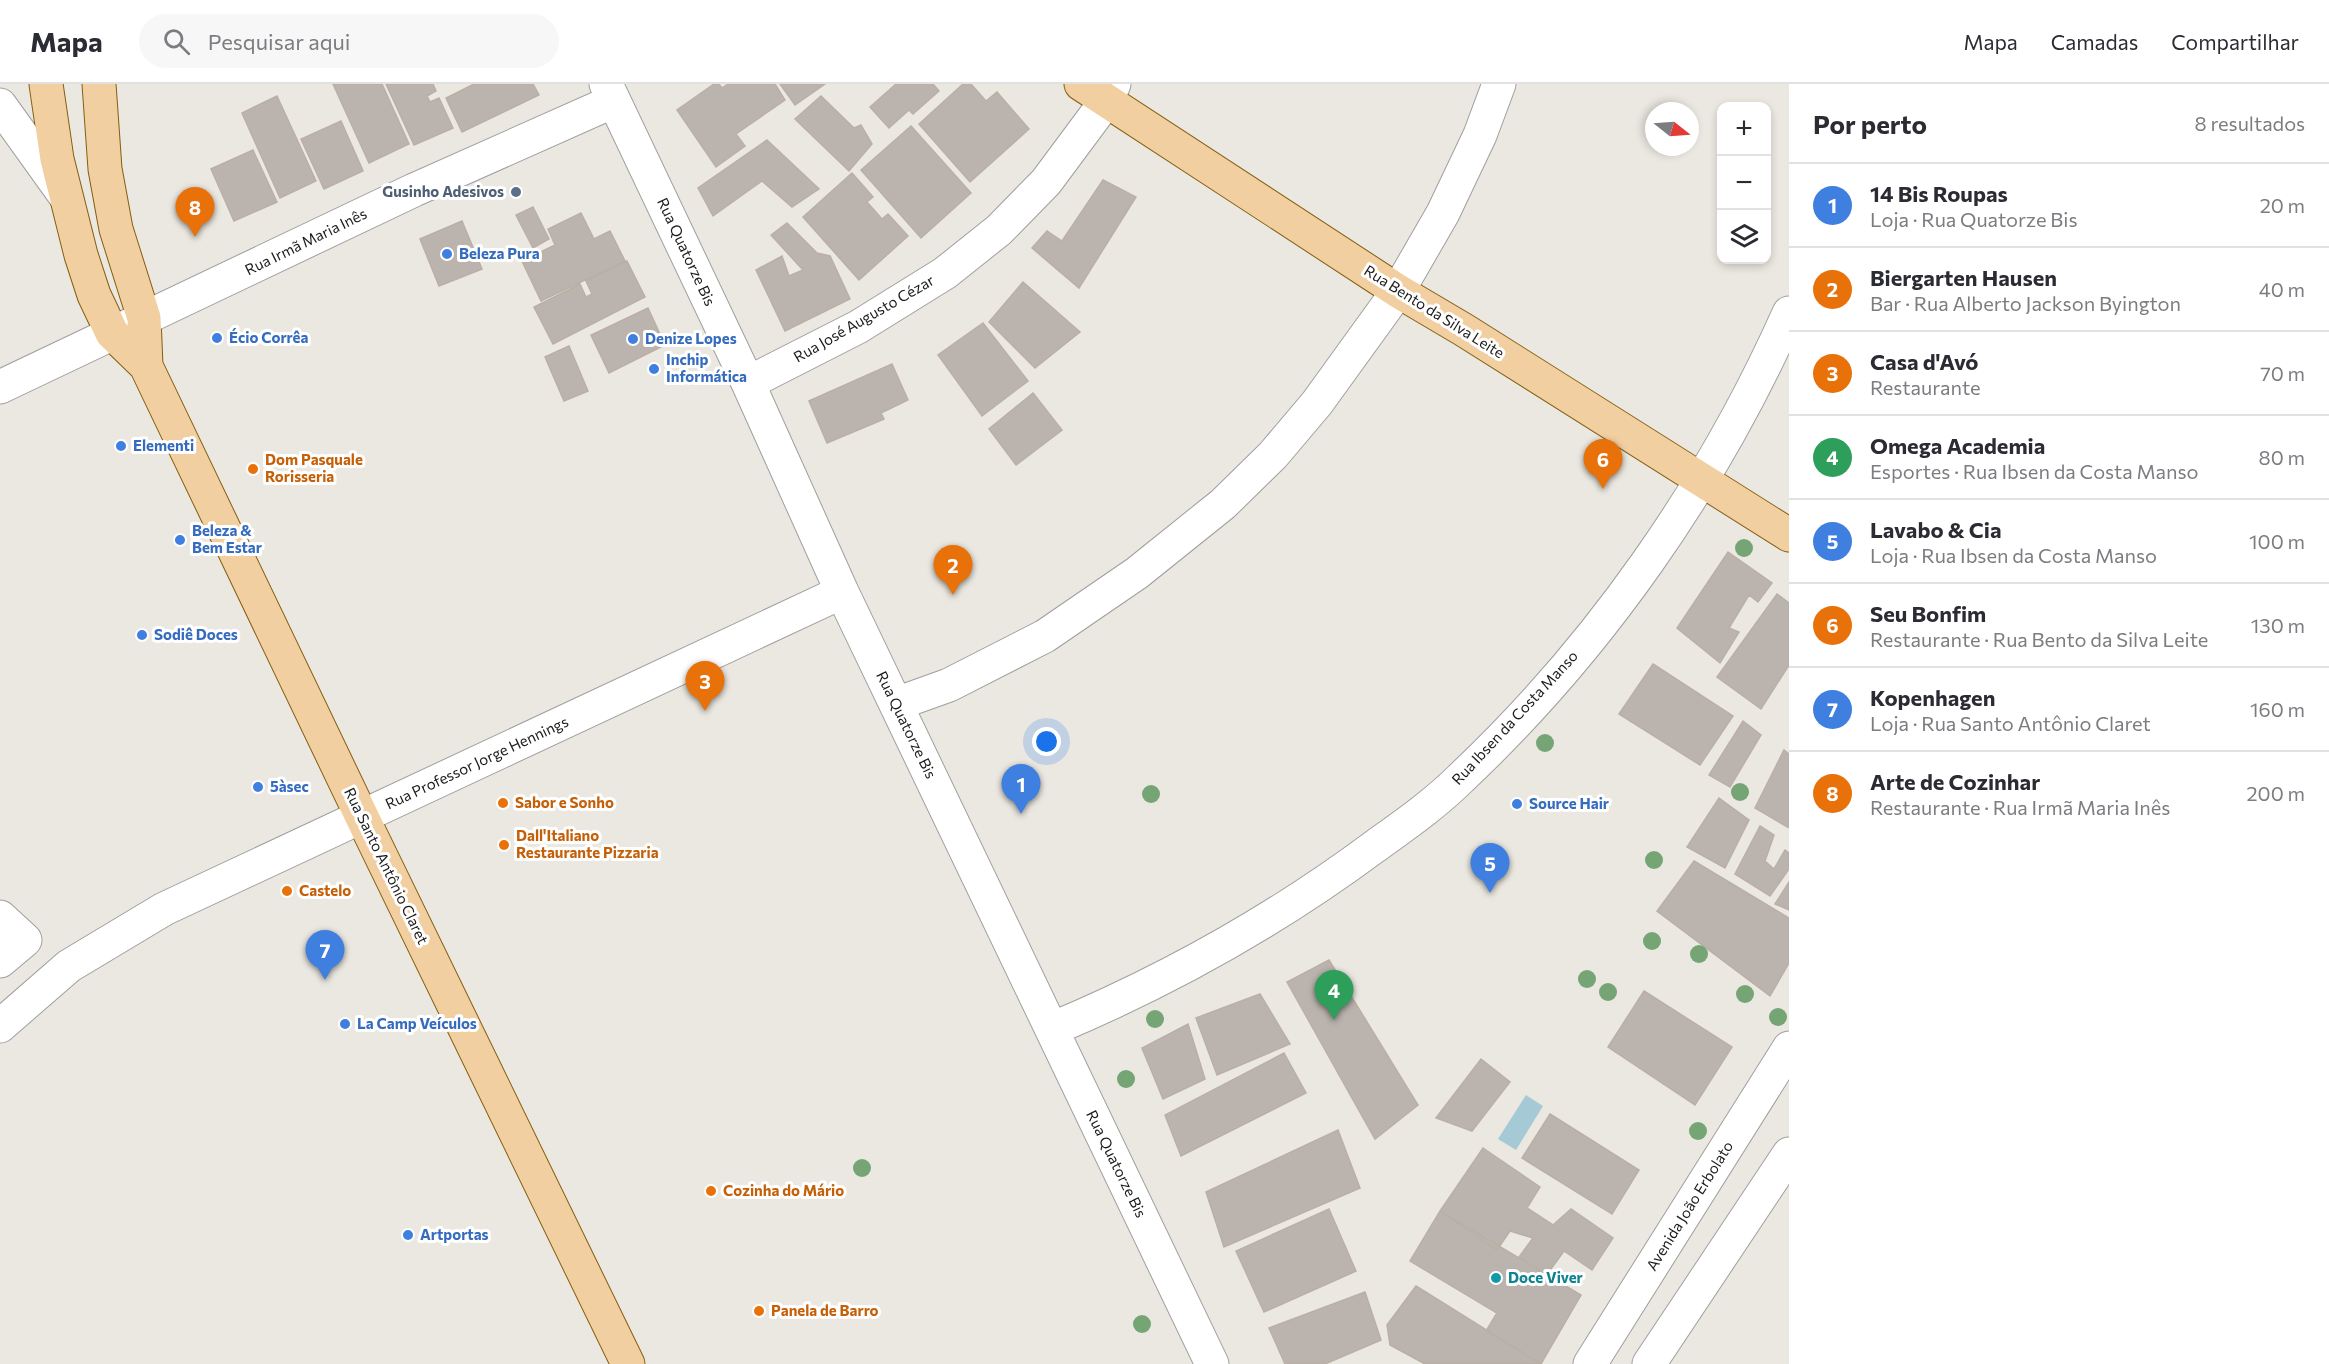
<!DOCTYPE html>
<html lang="pt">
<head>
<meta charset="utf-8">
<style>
	body { margin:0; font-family:Commissioner,sans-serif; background:#f7f7f7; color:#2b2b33 }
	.controls { position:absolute; right:18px; top:18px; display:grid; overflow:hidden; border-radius:12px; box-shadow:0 3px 9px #0003 }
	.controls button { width:54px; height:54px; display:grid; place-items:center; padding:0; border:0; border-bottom:2px solid #e1e1e2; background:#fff; color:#2b2b33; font:30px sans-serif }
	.compass { position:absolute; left:1645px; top:18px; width:54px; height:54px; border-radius:50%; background:#fff; box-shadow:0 3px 9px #0003; rotate:107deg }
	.you { position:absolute; left:1047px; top:658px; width:21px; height:21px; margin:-15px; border:4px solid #fff; border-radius:50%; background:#1a73e8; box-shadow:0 0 0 9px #1a73e833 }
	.badge { display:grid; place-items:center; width:39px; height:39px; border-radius:50%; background:#b31413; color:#fff; font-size:20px; font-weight:700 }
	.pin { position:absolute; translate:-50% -50px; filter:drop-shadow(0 2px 3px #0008) }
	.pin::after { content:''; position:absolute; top:32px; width:21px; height:18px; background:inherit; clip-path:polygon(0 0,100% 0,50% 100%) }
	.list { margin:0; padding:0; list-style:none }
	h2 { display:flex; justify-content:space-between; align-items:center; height:78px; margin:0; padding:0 24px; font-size:26px }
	h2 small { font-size:20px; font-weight:400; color:#7c7c81 }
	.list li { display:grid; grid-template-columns:39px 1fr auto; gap:18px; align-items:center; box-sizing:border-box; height:84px; padding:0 24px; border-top:2px solid #e1e1e2 }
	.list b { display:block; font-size:22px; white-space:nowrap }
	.list p { margin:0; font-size:20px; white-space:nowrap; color:#7c7c81 }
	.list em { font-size:20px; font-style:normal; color:#7c7c81 }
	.icon { flex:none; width:33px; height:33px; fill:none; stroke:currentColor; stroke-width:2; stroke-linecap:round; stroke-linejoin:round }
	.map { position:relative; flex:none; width:1789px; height:1280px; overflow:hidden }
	header { display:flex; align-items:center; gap:36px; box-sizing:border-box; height:84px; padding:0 30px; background:#fff; border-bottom:2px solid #e1e1e2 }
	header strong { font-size:28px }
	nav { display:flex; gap:33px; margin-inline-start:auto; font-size:21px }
	.search { width:420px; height:54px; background:#f7f7f7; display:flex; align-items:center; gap:15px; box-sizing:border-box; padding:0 21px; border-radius:33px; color:#7c7c81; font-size:22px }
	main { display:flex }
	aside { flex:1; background:#fff }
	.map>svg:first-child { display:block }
	.water { fill:#a5cad5 }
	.building { fill:#bbb4ae; stroke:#bbafa5; stroke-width:1.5 }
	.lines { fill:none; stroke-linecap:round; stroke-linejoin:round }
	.minor-casing { stroke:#9f9f9f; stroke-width:35 }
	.major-casing { stroke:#845e0e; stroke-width:35 }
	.minor { stroke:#fff; stroke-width:33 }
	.major { stroke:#f2cfa0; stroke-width:33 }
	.tree { fill:#75a475 }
	.service-dot { fill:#5c6f8a; stroke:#fff; stroke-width:2 }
	.shop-dot { fill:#3f7fe0; stroke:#fff; stroke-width:2 }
	.food-dot { fill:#e8710a; stroke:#fff; stroke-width:2 }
	.culture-dot { fill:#0f9aa8; stroke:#fff; stroke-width:2 }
	.labels { text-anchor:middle; stroke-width:6; stroke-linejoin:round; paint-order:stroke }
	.service-label { font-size:15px; font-weight:bold; fill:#4e5e75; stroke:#fff; text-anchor:end }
	.street-label { font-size:15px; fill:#1b1b1b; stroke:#fff }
	.shop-label { font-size:15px; font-weight:bold; fill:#366cbe; stroke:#fff; text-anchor:start }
	.food-label { font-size:15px; font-weight:bold; fill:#c56008; stroke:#fff; text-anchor:start }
	.culture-label { font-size:15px; font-weight:bold; fill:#0d838f; stroke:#fff; text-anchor:start }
</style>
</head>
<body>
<header>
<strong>Mapa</strong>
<div class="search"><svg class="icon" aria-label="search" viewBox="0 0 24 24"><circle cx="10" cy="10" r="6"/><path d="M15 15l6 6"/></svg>Pesquisar aqui</div>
<nav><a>Mapa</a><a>Camadas</a><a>Compartilhar</a></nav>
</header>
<main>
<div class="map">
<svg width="1789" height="1280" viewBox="0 0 1789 1280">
	<rect width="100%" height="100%" fill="#ebe8e1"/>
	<path class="water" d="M 1526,1011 L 1543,1022 L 1516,1066 L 1498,1055 Z"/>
	<path class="building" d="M 333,0 L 382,0 L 409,60 L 369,79 Z
		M 386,0 L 433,0 L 436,7 L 427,12 L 430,18 L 439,14 L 453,44 L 414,61 Z
		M 474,0 L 533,0 L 539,11 L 462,48 L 446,14 Z
		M 714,0 L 719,0 L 722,4 L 728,0 L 775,0 L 785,16 L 736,50 L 745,62 L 716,83 L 677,26 Z
		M 780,0 L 825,0 L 795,21 Z
		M 896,0 L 933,0 L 939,7 L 913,30 L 909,26 L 889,44 L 870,23 Z
		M 963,0 L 971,0 L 986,17 L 997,8 L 1029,45 L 970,98 L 919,40 Z
		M 277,12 L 316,97 L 280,114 L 242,29 Z
		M 821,12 L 854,44 L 861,41 L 872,60 L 849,87 L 795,35 Z
		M 341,37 L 363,87 L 324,105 L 301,55 Z
		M 911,42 L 971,109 L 921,154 L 861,86 Z
		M 767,56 L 819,105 L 792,123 L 762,97 L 713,132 L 698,104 Z
		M 253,66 L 277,118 L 234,137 L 211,85 Z
		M 852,89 L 873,113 L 867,118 L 882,135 L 888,130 L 908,152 L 859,196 L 803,133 Z
		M 1103,96 L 1136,113 L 1079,204 L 1032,164 L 1047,147 L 1062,157 Z
		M 533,123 L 549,155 L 533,164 L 516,131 Z
		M 581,129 L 594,155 L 610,147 L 625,177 L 541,217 L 522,177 L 555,161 L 548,145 Z
		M 462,137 L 482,185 L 439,202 L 420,155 Z
		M 787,139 L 817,169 L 830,172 L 850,215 L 785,247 L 756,186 L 782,172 L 789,192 L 803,186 L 771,151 Z
		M 627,177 L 645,213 L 553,260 L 534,223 L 580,200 L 586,213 L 592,210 L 586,197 Z
		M 1023,198 L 1080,248 L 1035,284 L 989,238 Z
		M 648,224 L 665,261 L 609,289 L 591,251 Z
		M 983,239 L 1028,297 L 982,332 L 938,271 Z
		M 569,262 L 588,307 L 564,317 L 545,273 Z
		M 892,280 L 908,316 L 881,329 L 884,335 L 827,359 L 809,317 Z
		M 1033,309 L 1062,346 L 1016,381 L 989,345 Z
		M 1728,468 L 1772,499 L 1758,518 L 1749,511 L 1729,544 L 1739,548 L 1720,579 L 1677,544 Z
		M 1777,510 L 1789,519 L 1789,581 L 1761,625 L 1717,593 Z
		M 1653,580 L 1733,632 L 1700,681 L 1619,630 Z
		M 1743,637 L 1761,651 L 1730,703 L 1709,691 Z
		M 1784,666 L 1789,670 L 1789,744 L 1755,724 Z
		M 1719,714 L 1749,736 L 1725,784 L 1687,763 Z
		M 1760,742 L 1774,751 L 1765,777 L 1774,785 L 1785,766 L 1789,769 L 1789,785 L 1770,812 L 1735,790 Z
		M 1694,777 L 1789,834 L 1789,879 L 1770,912 L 1657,827 Z
		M 1789,798 L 1789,826 L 1775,820 Z
		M 1329,876 L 1418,1021 L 1375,1055 L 1287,898 Z
		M 1644,907 L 1732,963 L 1695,1021 L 1608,963 Z
		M 1260,910 L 1290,960 L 1217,991 L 1196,934 Z
		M 1188,940 L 1205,995 L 1163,1015 L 1142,964 Z
		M 1284,969 L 1306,1009 L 1181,1072 L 1165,1031 Z
		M 1481,975 L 1510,998 L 1472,1047 L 1436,1034 Z
		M 1550,1030 L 1639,1086 L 1612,1130 L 1522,1074 Z
		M 1338,1046 L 1360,1104 L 1224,1163 L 1206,1108 Z
		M 1483,1064 L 1540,1103 L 1527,1124 L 1553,1141 L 1571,1125 L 1613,1154 L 1592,1186 L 1564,1167 L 1546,1192 L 1519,1173 L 1533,1154 L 1510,1147 L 1497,1166 L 1440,1127 Z
		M 1329,1125 L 1356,1187 L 1264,1228 L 1236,1167 Z
		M 1440,1127 L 1581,1211 L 1541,1280 L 1486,1247 L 1497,1229 L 1410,1177 Z
		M 1416,1202 L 1541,1280 L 1425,1280 L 1390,1261 L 1387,1241 Z
		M 1365,1208 L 1381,1256 L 1325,1280 L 1285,1280 L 1269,1244 Z"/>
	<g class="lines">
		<g class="minor-casing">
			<path id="minor" d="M 606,0 L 748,299 L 842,508 L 1212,1280
				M 0,21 L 66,113
				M 748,299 L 858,243 L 945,189 L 999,146 L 1046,98 L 1107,16 L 1114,0
				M 0,303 L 414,106 L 614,17
				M 896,620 L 949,601 L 1045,552 L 1137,489 L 1223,420 L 1273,371 L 1317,319 L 1398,207 L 1443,129 L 1480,51 L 1499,0
				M 0,833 L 25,856 L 0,877
				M 0,942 L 69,882 L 164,825 L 842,508
				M 1052,945 C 1167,897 1273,838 1374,763 C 1403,742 1435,720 1461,694 C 1599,564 1712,402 1789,229
				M 1590,1280 L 1789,964
				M 1649,1280 L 1789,1070"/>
		</g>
		<g class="major-casing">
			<path id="major" d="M 46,0 L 57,75 L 81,171 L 94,211 L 112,249 L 146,282 L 362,733 L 628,1280
				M 99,0 L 105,85 L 116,145 L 144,234 L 146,282
				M 1081,0 L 1398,207 L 1464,246 L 1789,451"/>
		</g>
		<use href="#minor" class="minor"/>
		<use href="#major" class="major"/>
	</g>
	<g class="tree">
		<circle cx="1744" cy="464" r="9"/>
		<circle cx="1545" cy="659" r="9"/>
		<circle cx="1740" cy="708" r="9"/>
		<circle cx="1151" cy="710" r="9"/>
		<circle cx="1654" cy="776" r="9"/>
		<circle cx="1652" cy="857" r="9"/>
		<circle cx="1699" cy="870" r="9"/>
		<circle cx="1587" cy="895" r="9"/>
		<circle cx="1608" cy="908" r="9"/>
		<circle cx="1745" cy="910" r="9"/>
		<circle cx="1778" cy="933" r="9"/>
		<circle cx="1155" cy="935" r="9"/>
		<circle cx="1126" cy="995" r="9"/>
		<circle cx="1698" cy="1047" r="9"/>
		<circle cx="862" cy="1084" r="9"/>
		<circle cx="1142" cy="1240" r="9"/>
	</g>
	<circle class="service-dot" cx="516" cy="108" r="6"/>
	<g class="shop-dot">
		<circle cx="447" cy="170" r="6"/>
		<circle cx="217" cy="254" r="6"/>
		<circle cx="633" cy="255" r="6"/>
		<circle cx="654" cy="285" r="6"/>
		<circle cx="121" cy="362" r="6"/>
		<circle cx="180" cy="456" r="6"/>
		<circle cx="142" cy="551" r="6"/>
		<circle cx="258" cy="703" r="6"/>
		<circle cx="1517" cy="720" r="6"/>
		<circle cx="345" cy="940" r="6"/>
		<circle cx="408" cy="1151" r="6"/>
	</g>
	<g class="food-dot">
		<circle cx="253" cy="385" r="6"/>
		<circle cx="503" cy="719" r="6"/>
		<circle cx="504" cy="761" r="6"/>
		<circle cx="287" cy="807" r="6"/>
		<circle cx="711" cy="1107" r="6"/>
		<circle cx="759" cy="1227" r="6"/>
	</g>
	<circle class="culture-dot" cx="1496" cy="1194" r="6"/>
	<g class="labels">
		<g class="service-label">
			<text x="504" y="113">Gusinho Adesivos</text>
		</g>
		<g class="street-label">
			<text transform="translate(306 158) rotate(-26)" y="5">Rua Irmã Maria Inês</text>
			<text transform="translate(686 168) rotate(65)" y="5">Rua Quatorze Bis</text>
			<text transform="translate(1434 228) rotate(32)" y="5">Rua Bento da Silva Leite</text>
			<text transform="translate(864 235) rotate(-30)" y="5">Rua José Augusto Cézar</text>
			<text transform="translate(1515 634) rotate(-47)" y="5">Rua Ibsen da Costa Manso</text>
			<text transform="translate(906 641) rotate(64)" y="5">Rua Quatorze Bis</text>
			<text transform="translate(477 679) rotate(-25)" y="5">Rua Professor Jorge Hennings</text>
			<text transform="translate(386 782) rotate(64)" y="5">Rua Santo Antônio Claret</text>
			<text transform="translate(1116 1080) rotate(64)" y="5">Rua Quatorze Bis</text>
			<text transform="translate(1690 1122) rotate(-58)" y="5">Avenida João Erbolato</text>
		</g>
		<g class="shop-label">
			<text x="459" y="175">Beleza Pura</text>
			<text x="229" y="259">Écio Corrêa</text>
			<text x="645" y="260">Denize Lopes</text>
			<text x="666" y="281">Inchip<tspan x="666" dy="17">Informática</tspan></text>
			<text x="133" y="367">Elementi</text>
			<text x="192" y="452">Beleza &amp;<tspan x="192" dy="17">Bem Estar</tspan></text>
			<text x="154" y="556">Sodiê Doces</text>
			<text x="270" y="708">5àsec</text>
			<text x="1529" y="725">Source Hair</text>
			<text x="357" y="945">La Camp Veículos</text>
			<text x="420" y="1156">Artportas</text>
		</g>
		<g class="food-label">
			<text x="265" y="381">Dom Pasquale<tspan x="265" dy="17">Rorisseria</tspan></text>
			<text x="515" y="724">Sabor e Sonho</text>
			<text x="516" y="757">Dall'Italiano<tspan x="516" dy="17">Restaurante Pizzaria</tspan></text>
			<text x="299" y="812">Castelo</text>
			<text x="723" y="1112">Cozinha do Mário</text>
			<text x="771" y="1232">Panela de Barro</text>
		</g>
		<g class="culture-label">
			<text x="1508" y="1199">Doce Viver</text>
		</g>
	</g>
</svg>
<div class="controls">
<button>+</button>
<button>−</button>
<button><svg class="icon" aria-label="layers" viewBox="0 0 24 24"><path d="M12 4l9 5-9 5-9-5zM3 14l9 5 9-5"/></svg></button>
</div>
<svg class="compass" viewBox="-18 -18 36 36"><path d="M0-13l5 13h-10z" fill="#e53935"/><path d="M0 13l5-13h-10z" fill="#7c7c81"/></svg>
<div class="you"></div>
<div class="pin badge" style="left:1021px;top:730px;background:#3f7fe0">1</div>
<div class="pin badge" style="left:953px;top:511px;background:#e8710a">2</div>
<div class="pin badge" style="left:705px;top:627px;background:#e8710a">3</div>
<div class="pin badge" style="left:1334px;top:936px;background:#2e9e5b">4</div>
<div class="pin badge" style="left:1490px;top:809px;background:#3f7fe0">5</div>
<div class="pin badge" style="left:1603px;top:405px;background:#e8710a">6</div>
<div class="pin badge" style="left:325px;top:896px;background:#3f7fe0">7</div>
<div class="pin badge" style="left:195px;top:153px;background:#e8710a">8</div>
</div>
<aside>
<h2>Por perto<small>8 resultados</small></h2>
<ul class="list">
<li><span class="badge" style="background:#3f7fe0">1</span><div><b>14 Bis Roupas</b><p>Loja · Rua Quatorze Bis</p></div><em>20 m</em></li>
<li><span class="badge" style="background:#e8710a">2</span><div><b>Biergarten Hausen</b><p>Bar · Rua Alberto Jackson Byington</p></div><em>40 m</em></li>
<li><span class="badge" style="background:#e8710a">3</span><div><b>Casa d'Avó</b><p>Restaurante</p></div><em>70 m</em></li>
<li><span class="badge" style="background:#2e9e5b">4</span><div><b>Omega Academia</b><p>Esportes · Rua Ibsen da Costa Manso</p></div><em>80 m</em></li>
<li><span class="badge" style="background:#3f7fe0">5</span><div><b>Lavabo &amp; Cia</b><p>Loja · Rua Ibsen da Costa Manso</p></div><em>100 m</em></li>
<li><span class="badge" style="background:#e8710a">6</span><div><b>Seu Bonfim</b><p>Restaurante · Rua Bento da Silva Leite</p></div><em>130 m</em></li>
<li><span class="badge" style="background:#3f7fe0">7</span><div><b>Kopenhagen</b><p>Loja · Rua Santo Antônio Claret</p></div><em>160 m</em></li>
<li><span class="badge" style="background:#e8710a">8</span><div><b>Arte de Cozinhar</b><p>Restaurante · Rua Irmã Maria Inês</p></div><em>200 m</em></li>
</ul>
</aside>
</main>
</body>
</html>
